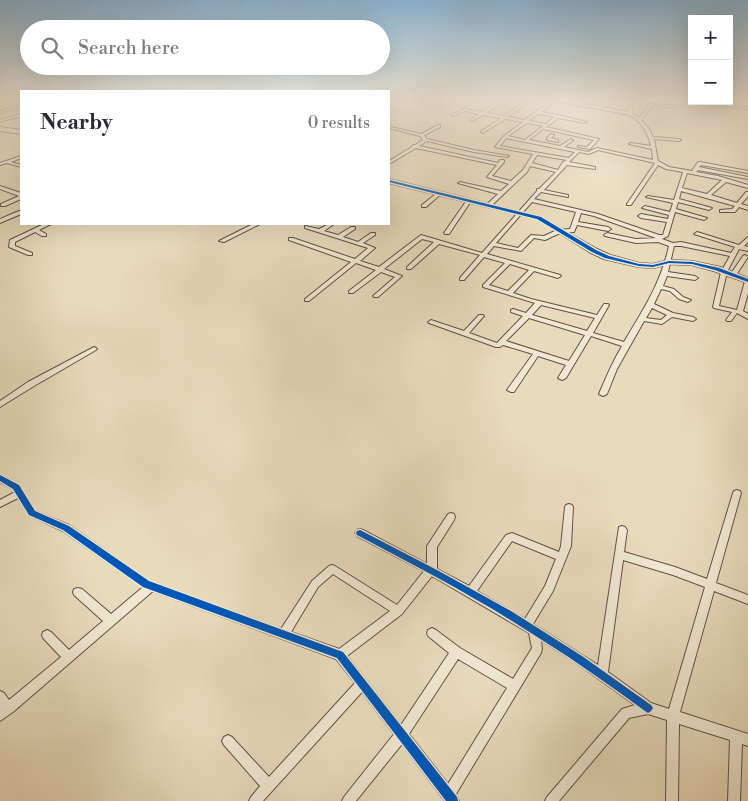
<!DOCTYPE html>
<html lang="en">
<head>
<meta charset="utf-8">
<style>
	body { margin:0; font-family:"Libre Bodoni",serif; background:#f7f7f7; color:#2b2b33 }
	.controls { position:absolute; right:15px; top:15px; display:grid; overflow:hidden; border-radius:0px; box-shadow:0 5px 20px #0002 }
	.controls button { width:45px; height:45px; display:grid; place-items:center; padding:0; border:0; border-bottom:1px solid #e1e1e2; background:#fff; color:#2b2b33; font:25px sans-serif }
	.list { margin:0; padding:0; list-style:none }
	h2 { display:flex; justify-content:space-between; align-items:center; height:65px; margin:0; padding:0 20px; font-size:21px }
	h2 small { font-size:16px; font-weight:400; color:#7c7c81 }
	.icon { flex:none; width:28px; height:28px; fill:none; stroke:currentColor; stroke-width:2; stroke-linecap:round; stroke-linejoin:round }
	.map { position:relative; flex:none; width:748px; height:801px; overflow:hidden }
	.search { position:absolute; background:#fff; box-shadow:0 5px 20px #0002; left:20px; top:20px; width:370px; height:55px; display:flex; align-items:center; gap:12px; box-sizing:border-box; padding:0 18px; border-radius:28px; color:#7c7c81; font-size:19px }
	.panel { position:absolute; background:#fff; box-shadow:0 5px 20px #0002; left:20px; top:90px; width:370px; height:135px; border-radius:0px }
	.map>svg:first-child { display:block }
	.lines { fill:none; stroke-linecap:round; stroke-linejoin:round }
	.minor-casing { stroke:#625244; stroke-width:2 }
	.tertiary-casing { stroke:#625244; stroke-width:2 }
	.minor { fill:#f0e8d3; fill-rule:evenodd }
	.tertiary { fill:#f0e8d3; fill-rule:evenodd }
	.cycleway-casing { stroke:#f0e8d3; stroke-width:3 }
	.cycleway { fill:#0057b8; fill-rule:evenodd }
</style>
</head>
<body>
<div class="map">
<svg width="748" height="801" viewBox="0 0 748 801">
	<rect width="100%" height="100%" fill="#e8dbbc"/>
	<filter id="stains"><feTurbulence type="fractalNoise" baseFrequency=".004" numOctaves="4"/><feColorMatrix values="0 0 0 0 .2 0 0 0 0 .09 0 0 0 0 .02 0 0 0 .5 -.17"/></filter>
	<radialGradient id="worn" r=".72"><stop offset=".6" stop-color="#630" stop-opacity="0"/><stop offset="1" stop-color="#630" stop-opacity=".3"/></radialGradient>
	<g class="lines">
		<g class="minor-casing">
			<path id="minor" d="M 501,100 L 506,100 L 486,113 L 504,116 L 526,100 L 531,100 L 508,117 L 525,120 L 552,100 L 563,100 L 629,112 L 627,100 L 631,100 L 633,114 L 639,118 L 650,104 L 676,106 L 675,108 L 652,106 L 641,120 L 649,129 L 653,137 L 679,139 L 681,140 L 679,141 L 654,139 L 658,161 L 669,167 L 692,171 L 698,162 L 700,162 L 748,171 L 748,173 L 701,165 L 699,167 L 748,177 L 748,179 L 698,170 L 696,172 L 718,176 L 748,185 L 748,188 L 726,182 L 711,195 L 737,203 L 746,192 L 748,192 L 748,196 L 741,204 L 748,206 L 748,210 L 739,207 L 735,212 L 720,212 L 720,210 L 732,209 L 735,206 L 681,191 L 679,199 L 712,208 L 709,210 L 678,202 L 676,209 L 707,218 L 704,220 L 675,212 L 668,236 L 662,239 L 673,243 L 681,242 L 731,253 L 735,247 L 694,234 L 697,232 L 739,245 L 748,237 L 748,242 L 744,246 L 748,247 L 748,251 L 739,249 L 727,272 L 719,306 L 737,310 L 745,281 L 748,279 L 748,293 L 743,311 L 748,314 L 748,319 L 737,313 L 731,321 L 727,321 L 726,320 L 732,312 L 714,308 L 713,307 L 721,272 L 730,256 L 681,246 L 674,246 L 668,272 L 695,276 L 698,278 L 695,280 L 667,276 L 663,286 L 674,289 L 683,297 L 691,300 L 688,302 L 679,299 L 670,291 L 661,289 L 654,304 L 673,313 L 693,317 L 696,319 L 693,321 L 672,317 L 662,324 L 644,321 L 617,369 L 607,394 L 603,396 L 599,394 C 606,377 613,361 622,346 L 591,336 L 566,378 L 562,380 L 558,378 L 566,365 L 538,356 L 514,392 L 511,392 L 507,390 L 533,354 L 503,345 L 500,347 L 496,347 L 429,323 L 428,322 L 431,320 L 464,331 L 479,315 L 483,315 L 484,316 L 483,317 L 469,333 L 497,343 L 523,316 L 511,312 L 511,310 L 513,309 L 526,313 L 535,303 L 483,287 L 483,285 L 505,263 L 484,257 L 464,280 L 460,280 L 460,278 L 480,255 L 439,244 L 411,269 L 407,269 L 407,267 L 434,242 L 422,239 L 384,269 L 402,276 L 378,297 L 374,297 L 373,296 L 395,277 L 381,272 L 353,293 L 349,293 L 349,291 L 376,270 L 356,263 L 309,301 L 305,301 L 305,299 L 351,262 L 289,240 L 289,238 L 293,238 L 355,259 L 368,248 L 305,228 L 305,226 L 319,229 L 329,224 L 334,224 L 324,231 L 338,235 L 351,227 L 355,227 L 355,229 L 343,237 L 358,242 L 371,233 L 375,233 L 375,235 L 363,243 L 375,248 L 360,261 L 379,267 L 421,235 L 482,253 L 537,191 L 537,189 L 539,189 L 556,172 L 530,166 L 527,172 L 490,207 L 486,207 L 486,205 L 498,194 L 458,183 L 460,182 L 501,191 L 509,184 L 487,177 L 497,165 L 416,148 L 389,164 L 389,161 L 412,147 L 413,145 L 415,145 L 423,140 L 420,136 L 389,128 L 391,127 L 421,134 L 438,125 L 440,125 L 440,127 L 424,135 L 427,139 L 474,150 L 509,156 L 507,157 L 474,152 L 427,141 L 419,146 L 498,163 L 500,160 L 504,160 L 504,162 L 492,176 L 511,181 L 523,170 L 533,154 L 495,147 L 504,136 L 523,122 L 505,119 L 483,133 L 481,132 L 482,131 L 501,118 L 483,115 L 472,121 L 470,120 L 471,119 L 479,114 L 465,111 L 454,116 L 451,115 L 465,109 L 482,112 ZM 556,101 L 630,115 C 642,123 648,132 651,146 L 631,143 L 629,144 L 652,149 L 653,160 L 597,148 L 588,152 L 564,147 L 572,141 L 573,140 L 571,139 L 560,146 L 529,140 L 543,129 L 594,140 L 587,147 L 578,146 L 578,147 L 590,149 L 599,139 L 546,127 L 558,118 L 585,123 L 587,122 L 558,115 L 541,112 ZM 538,114 L 539,114 L 554,117 L 546,124 L 529,121 ZM 527,123 L 543,126 L 525,140 L 508,136 ZM 506,138 L 575,152 L 569,158 L 500,146 ZM 598,150 L 655,163 L 627,204 L 627,205 L 631,205 L 658,165 L 666,169 L 683,172 L 674,200 L 648,196 L 646,197 L 673,203 L 670,212 L 645,206 L 642,208 L 669,215 L 668,219 L 641,214 L 638,216 L 641,218 L 667,222 L 663,235 L 659,235 L 598,214 L 534,199 L 541,192 L 568,197 L 568,195 L 544,190 L 567,165 L 595,169 L 595,167 L 569,162 L 579,152 L 589,154 ZM 537,155 L 567,160 L 563,162 L 558,170 L 532,163 ZM 687,173 L 722,180 L 707,194 L 682,188 ZM 532,202 L 576,212 L 570,229 L 557,230 L 544,236 L 531,235 L 518,248 L 496,243 ZM 581,213 L 594,216 L 656,238 L 636,239 L 607,233 L 604,235 L 605,236 L 636,243 L 658,242 L 669,246 C 660,285 644,308 624,342 L 593,333 L 609,305 L 608,304 L 604,304 L 597,315 L 531,299 L 513,293 L 534,271 L 558,278 L 561,276 L 560,275 L 487,254 L 494,246 L 521,251 L 534,238 L 545,240 L 560,233 L 574,232 L 577,225 L 608,231 L 611,229 L 608,227 L 578,222 ZM 510,264 L 529,270 L 508,291 L 489,285 ZM 541,305 L 595,318 L 587,331 L 532,315 ZM 652,308 L 667,315 L 661,320 L 646,318 ZM 529,318 L 585,335 L 569,361 L 506,341 Z
				M 597,100 L 601,100 L 601,101 L 599,102 Z
				M 703,101 L 748,107 L 748,109 L 704,103 Z
				M 20,105 L 21,105 L 21,107 L 0,113 L 0,111 Z
				M 21,114 L 21,116 L 0,122 L 0,120 Z
				M 551,134 L 554,135 L 551,138 L 558,140 L 558,142 L 547,140 L 547,138 Z
				M 21,156 L 21,158 L 11,162 L 21,165 L 21,167 L 7,163 L 0,165 L 0,163 Z
				M 0,186 L 21,193 L 21,199 L 5,206 L 1,206 L 1,204 L 19,196 L 0,189 Z
				M 437,193 L 441,194 L 426,207 L 422,207 L 422,205 Z
				M 467,200 L 471,201 L 449,234 L 445,234 L 444,233 Z
				M 19,211 L 21,211 L 21,214 L 0,223 L 0,219 Z
				M 44,224 L 51,224 L 39,230 L 46,234 L 46,236 L 42,236 L 35,232 L 15,242 L 15,246 L 32,253 L 32,255 L 28,255 L 9,247 L 10,240 Z
				M 253,224 L 260,224 L 224,242 L 219,241 Z
				M 745,255 L 748,257 L 736,275 L 735,276 L 731,276 L 730,275 L 743,256 Z
				M 94,347 L 96,348 L 97,349 L 96,350 L 34,386 L 0,407 L 0,401 L 28,382 Z
				M 0,475 L 19,485 L 35,511 L 69,525 L 149,581 L 281,629 L 312,581 L 329,566 L 332,565 L 335,566 L 397,605 L 424,571 L 357,536 L 355,533 L 357,530 L 360,529 L 363,530 L 427,564 L 427,546 L 429,543 L 448,514 L 451,513 L 454,514 L 455,517 L 454,520 L 437,547 L 437,569 L 469,586 L 506,535 L 512,533 L 559,552 L 561,546 L 565,507 L 566,505 L 569,504 L 572,505 L 573,507 L 571,546 L 553,591 L 533,624 L 598,665 L 619,527 L 622,526 L 625,527 L 627,530 L 624,552 L 675,567 L 707,579 L 733,493 L 734,491 L 737,490 L 740,491 L 741,493 L 716,583 L 748,595 L 748,604 L 714,591 L 680,712 L 748,734 L 748,746 L 742,744 L 740,801 L 728,801 L 730,740 L 679,724 L 678,801 L 666,801 L 667,720 L 648,714 L 629,718 L 559,801 L 545,801 L 547,797 L 622,709 L 635,705 L 575,662 L 541,640 L 542,649 L 541,653 L 456,794 L 459,801 L 445,801 L 402,744 L 356,801 L 342,801 L 344,797 L 394,734 L 362,692 L 263,801 L 249,801 L 251,797 L 260,786 L 224,745 L 222,741 L 224,737 L 228,735 L 232,737 L 269,777 L 355,683 L 336,659 L 153,591 L 13,712 L 0,721 L 0,691 L 4,693 L 9,700 L 61,657 L 43,638 L 42,635 L 43,632 L 47,630 L 51,632 L 69,650 L 103,621 L 74,595 L 73,592 L 74,589 L 78,588 L 82,589 L 111,614 L 143,587 L 63,531 L 29,515 L 18,498 L 0,507 L 0,500 L 15,492 L 13,489 L 0,482 ZM 512,541 L 556,559 L 545,586 L 525,619 L 477,591 ZM 623,560 L 673,575 L 705,587 L 669,709 L 651,703 L 608,672 ZM 333,574 L 390,611 L 339,649 L 291,632 L 318,587 ZM 432,576 L 529,633 L 532,648 L 513,679 L 460,648 L 436,630 L 432,628 L 428,630 L 427,633 L 428,636 L 449,653 L 401,725 L 347,656 L 402,614 ZM 458,659 L 507,688 L 448,784 L 409,734 Z"/>
		</g>
		<g class="tertiary-casing">
			<path id="tertiary" d="M 0,127 L 21,130 L 21,134 L 0,131 Z
				M 389,179 L 541,217 L 597,249 L 610,255 L 639,263 L 653,264 L 669,260 L 692,261 L 720,267 L 748,278 L 748,283 L 714,271 L 692,265 L 669,264 L 653,268 L 639,267 L 604,259 L 591,253 L 537,219 L 389,183 Z"/>
		</g>
		<use href="#minor" class="minor"/>
		<use href="#tertiary" class="tertiary"/>
		<g class="cycleway-casing">
			<path id="cycleway" d="M 389,180 L 541,217 L 596,250 L 609,256 L 639,264 L 653,265 L 669,261 L 692,262 L 719,268 L 748,279 L 748,282 L 715,270 L 692,264 L 669,263 L 653,267 L 639,266 L 605,258 L 592,252 L 537,219 L 389,182 Z
				M 0,475 L 19,485 L 35,511 L 69,526 L 149,581 L 343,652 L 457,797 L 458,801 L 446,801 L 337,658 L 143,587 L 63,530 L 29,515 L 13,489 L 0,481 Z
				M 360,530 L 437,570 L 511,611 L 582,656 L 651,705 L 653,708 L 651,711 L 648,713 L 645,711 C 611,686 577,662 542,640 C 483,601 420,568 357,535 L 356,533 L 357,531 Z"/>
		</g>
		<use href="#cycleway" class="cycleway"/>
	</g>
	<linearGradient id="sky" x2="0" y2="1"><stop stop-color="#8ab6d7"/><stop offset="0.47" stop-color="#f5efe1"/><stop offset="1" stop-color="#f5efe1" stop-opacity="0"/></linearGradient>
	<rect width="748" height="212" fill="url(#sky)"/>
	<rect width="100%" height="100%" filter="url(#stains)"/>
	<rect width="100%" height="100%" fill="url(#worn)"/>
</svg>
<div class="controls">
<button>+</button>
<button>−</button>
</div>
<div class="search"><svg class="icon" aria-label="search" viewBox="0 0 24 24"><circle cx="10" cy="10" r="6"/><path d="M15 15l6 6"/></svg>Search here</div>
<section class="panel">
<h2>Nearby<small>0 results</small></h2>
<ul class="list">
</ul>
</section>
</div>
</body>
</html>
